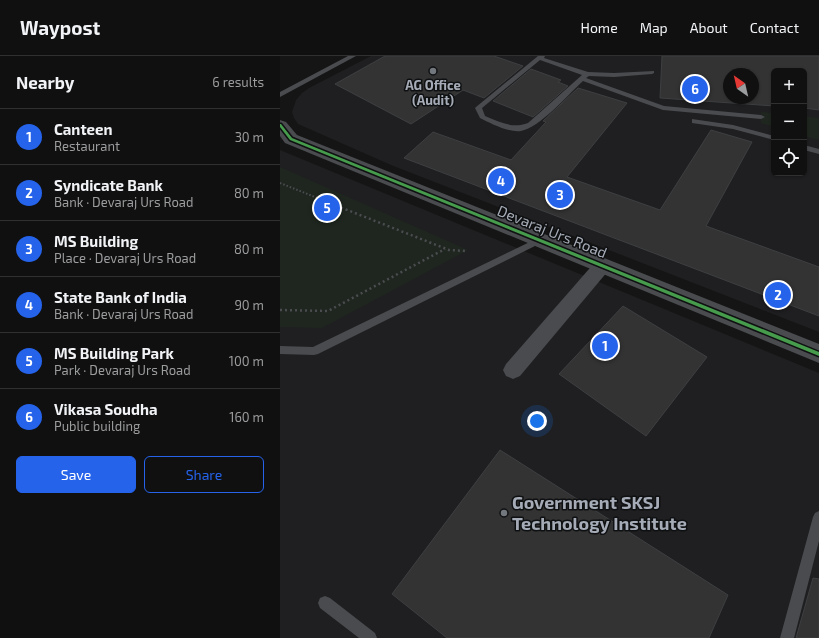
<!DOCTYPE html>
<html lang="en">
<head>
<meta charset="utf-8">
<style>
	body { margin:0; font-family:"Exo 2",sans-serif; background:#191919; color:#f1f3f6 }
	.controls { position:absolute; right:12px; top:12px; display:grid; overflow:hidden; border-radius:6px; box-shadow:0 1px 3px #0004 }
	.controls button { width:36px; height:36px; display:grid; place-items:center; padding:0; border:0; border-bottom:1px solid #303030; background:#101010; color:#f1f3f6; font:20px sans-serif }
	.compass { position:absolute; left:443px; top:12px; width:36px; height:36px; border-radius:50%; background:#101010; box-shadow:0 1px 3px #0004; rotate:326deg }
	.you { position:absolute; left:257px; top:365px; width:14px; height:14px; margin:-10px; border:3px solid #fff; border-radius:50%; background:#1a73e8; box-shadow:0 0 0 6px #1a73e833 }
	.badge { display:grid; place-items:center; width:26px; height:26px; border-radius:50%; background:#2563eb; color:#fff; font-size:13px; font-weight:700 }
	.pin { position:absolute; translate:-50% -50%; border:2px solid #fff; box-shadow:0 1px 4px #0006 }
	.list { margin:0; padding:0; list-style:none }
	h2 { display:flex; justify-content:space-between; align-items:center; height:52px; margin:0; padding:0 16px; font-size:17px }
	h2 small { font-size:13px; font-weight:400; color:#9c9d9f }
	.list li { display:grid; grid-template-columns:26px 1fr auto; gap:12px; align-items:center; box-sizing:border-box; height:56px; padding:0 16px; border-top:1px solid #303030 }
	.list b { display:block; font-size:15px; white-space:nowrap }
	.list p { margin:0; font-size:13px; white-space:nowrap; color:#9c9d9f }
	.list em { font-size:13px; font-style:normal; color:#9c9d9f }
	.actions { display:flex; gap:8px; padding:12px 16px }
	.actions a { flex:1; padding:9px 0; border:1px solid #2563eb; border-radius:6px; text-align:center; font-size:14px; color:#2563eb }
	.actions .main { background:#2563eb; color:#fff }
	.icon { flex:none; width:22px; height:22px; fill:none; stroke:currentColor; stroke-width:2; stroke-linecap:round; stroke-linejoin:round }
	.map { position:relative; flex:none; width:539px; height:582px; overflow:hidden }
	header { display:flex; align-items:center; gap:24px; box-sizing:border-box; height:56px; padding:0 20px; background:#101010; border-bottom:1px solid #303030 }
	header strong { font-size:19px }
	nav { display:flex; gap:22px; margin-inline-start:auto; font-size:14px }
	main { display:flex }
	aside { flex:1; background:#101010 }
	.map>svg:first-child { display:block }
	.built { fill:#1f1f21; fill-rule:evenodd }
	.green { fill:#1f261f }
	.building { fill:#333334; stroke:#3d3f41; fill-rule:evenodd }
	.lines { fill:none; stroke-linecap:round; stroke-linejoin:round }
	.path-far1 { stroke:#4b4c50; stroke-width:2; stroke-dasharray:1.5 2; stroke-linecap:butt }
	.path { stroke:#4b4c50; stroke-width:2.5; stroke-dasharray:2 3; stroke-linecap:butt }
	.service { fill:#494b4e; fill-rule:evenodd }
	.minor { fill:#494b4e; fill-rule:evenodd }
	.tertiary { fill:#494b4e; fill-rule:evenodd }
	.cycleway-casing { stroke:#0f1011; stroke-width:3 }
	.cycleway { fill:#469c4c; fill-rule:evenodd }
	.poi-dot { fill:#73777e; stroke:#0f1011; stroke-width:1.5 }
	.labels { text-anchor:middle; stroke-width:3; stroke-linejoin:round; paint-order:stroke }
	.far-poi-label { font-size:13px; font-weight:bold; fill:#a6acb7; stroke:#0f1011 }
	.street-label { font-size:15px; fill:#a6acb7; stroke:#0f1011 }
	.near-poi-label { font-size:18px; font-weight:bold; fill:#a6acb7; stroke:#0f1011; text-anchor:start }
</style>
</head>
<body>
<header>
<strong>Waypost</strong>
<nav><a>Home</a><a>Map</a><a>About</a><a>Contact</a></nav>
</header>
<main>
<aside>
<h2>Nearby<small>6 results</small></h2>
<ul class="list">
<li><span class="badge">1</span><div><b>Canteen</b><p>Restaurant</p></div><em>30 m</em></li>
<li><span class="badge">2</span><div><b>Syndicate Bank</b><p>Bank · Devaraj Urs Road</p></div><em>80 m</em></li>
<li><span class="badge">3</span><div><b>MS Building</b><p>Place · Devaraj Urs Road</p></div><em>80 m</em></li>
<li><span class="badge">4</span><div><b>State Bank of India</b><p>Bank · Devaraj Urs Road</p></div><em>90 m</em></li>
<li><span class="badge">5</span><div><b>MS Building Park</b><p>Park · Devaraj Urs Road</p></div><em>100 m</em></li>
<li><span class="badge">6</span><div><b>Vikasa Soudha</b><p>Public building</p></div><em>160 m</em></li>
</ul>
<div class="actions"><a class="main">Save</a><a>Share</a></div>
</aside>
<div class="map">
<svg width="539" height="582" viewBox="0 0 539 582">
	<rect width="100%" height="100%" fill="#151515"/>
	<path class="built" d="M 91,0 L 539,0 L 539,276 L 111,109 L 18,68 L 14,62 L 12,56 L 16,44 L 22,37 L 29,32 ZM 494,15 L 524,15 L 524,117 L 494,117 ZM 449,18 L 473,18 L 473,42 L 449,42 Z
		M 0,94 L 539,317 L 539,582 L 0,582 Z"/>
	<path class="green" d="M 481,56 L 494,57 L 494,71 L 481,67 Z
		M 524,60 L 539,62 L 539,84 L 524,80 Z
		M 0,111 L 188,194 L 42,272 L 0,271 Z"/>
	<path class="building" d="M 105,0 L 214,0 L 243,10 L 204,42 L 183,34 L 131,68 L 55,28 Z
		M 382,0 L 539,0 L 539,54 L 524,52 L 524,15 L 494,15 L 494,50 L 380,42 ZM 449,18 L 473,18 L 473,42 L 449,42 Z
		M 251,13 L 281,24 L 278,26 L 288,30 L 253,61 L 213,45 Z
		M 298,32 L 347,47 L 287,121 L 380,154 L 431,74 L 472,86 L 426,170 L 539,211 L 539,260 L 124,102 L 153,76 L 231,104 L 266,66 L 263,65 Z
		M 343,250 L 427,301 L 366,380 L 279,318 Z
		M 220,394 L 448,539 L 429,582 L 167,582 L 112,538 Z
		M 533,522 L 539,523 L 539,582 L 516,582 Z"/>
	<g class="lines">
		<path class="path-far1" d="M 0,127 L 50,147"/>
		<path class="path" d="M 47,146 L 169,194 L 185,195
			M 0,254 L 48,255 L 165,193"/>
		<path class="service" d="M 68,0 L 76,0 L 0,41 L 0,36 Z
			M 258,0 L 265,0 L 264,2 L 308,16 L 334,17 L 374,15 L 374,17 L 372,18 L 334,21 L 309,20 L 306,22 L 384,50 L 481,59 L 485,61 L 481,63 L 383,54 L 303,25 C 288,39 259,72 241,75 C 229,77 210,67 200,62 L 195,52 L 196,51 ZM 260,4 L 302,19 L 248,67 C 232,73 220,66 205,60 L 202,52 Z
			M 412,63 L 453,69 L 494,80 L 494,84 L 453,73 L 412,67 Z
			M 524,89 L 539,93 L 539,98 L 524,94 Z
			M 260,181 L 264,184 L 263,186 L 38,298 L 34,299 L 0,298 L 0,290 L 33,291 Z
			M 539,455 L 539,485 L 514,582 L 500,582 L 533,461 L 535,457 Z
			M 45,540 L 50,542 L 95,577 L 97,582 L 79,582 L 40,552 L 38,547 L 40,542 Z"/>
		<path class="minor" d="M 322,203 L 328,205 L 331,210 L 328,215 L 240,320 L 233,323 L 226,320 L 223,314 L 226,308 L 316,205 Z"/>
		<path class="tertiary" d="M 0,64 L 6,66 L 17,79 L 539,288 L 539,307 L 5,87 L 0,80 Z"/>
		<g class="cycleway-casing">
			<path id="cycleway" d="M 0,68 L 1,68 L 12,82 L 539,296 L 539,300 L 10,84 L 0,71 Z"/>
		</g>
		<use href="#cycleway" class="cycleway"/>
	</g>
	<g class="poi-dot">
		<circle cx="153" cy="15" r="4"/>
		<circle cx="224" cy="457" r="4"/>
	</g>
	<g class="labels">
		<g class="far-poi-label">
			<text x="153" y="34">AG Office<tspan x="153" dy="15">(Audit)</tspan></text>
		</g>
		<g class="street-label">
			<text transform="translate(272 176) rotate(22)" y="5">Devaraj Urs Road</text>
		</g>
		<g class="near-poi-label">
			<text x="232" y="453">Government SKSJ<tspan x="232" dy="21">Technology Institute</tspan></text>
		</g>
	</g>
</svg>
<div class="controls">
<button>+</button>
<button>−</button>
<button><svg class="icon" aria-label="locate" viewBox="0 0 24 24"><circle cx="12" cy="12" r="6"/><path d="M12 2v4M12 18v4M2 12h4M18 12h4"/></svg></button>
</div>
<svg class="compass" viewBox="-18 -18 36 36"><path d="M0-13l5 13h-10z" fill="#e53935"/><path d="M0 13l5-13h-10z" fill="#9c9d9f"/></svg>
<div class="you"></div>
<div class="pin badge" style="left:325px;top:290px">1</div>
<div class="pin badge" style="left:498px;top:239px">2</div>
<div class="pin badge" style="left:280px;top:139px">3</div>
<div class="pin badge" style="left:221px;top:125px">4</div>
<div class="pin badge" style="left:47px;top:152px">5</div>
<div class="pin badge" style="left:415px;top:33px">6</div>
</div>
</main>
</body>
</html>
